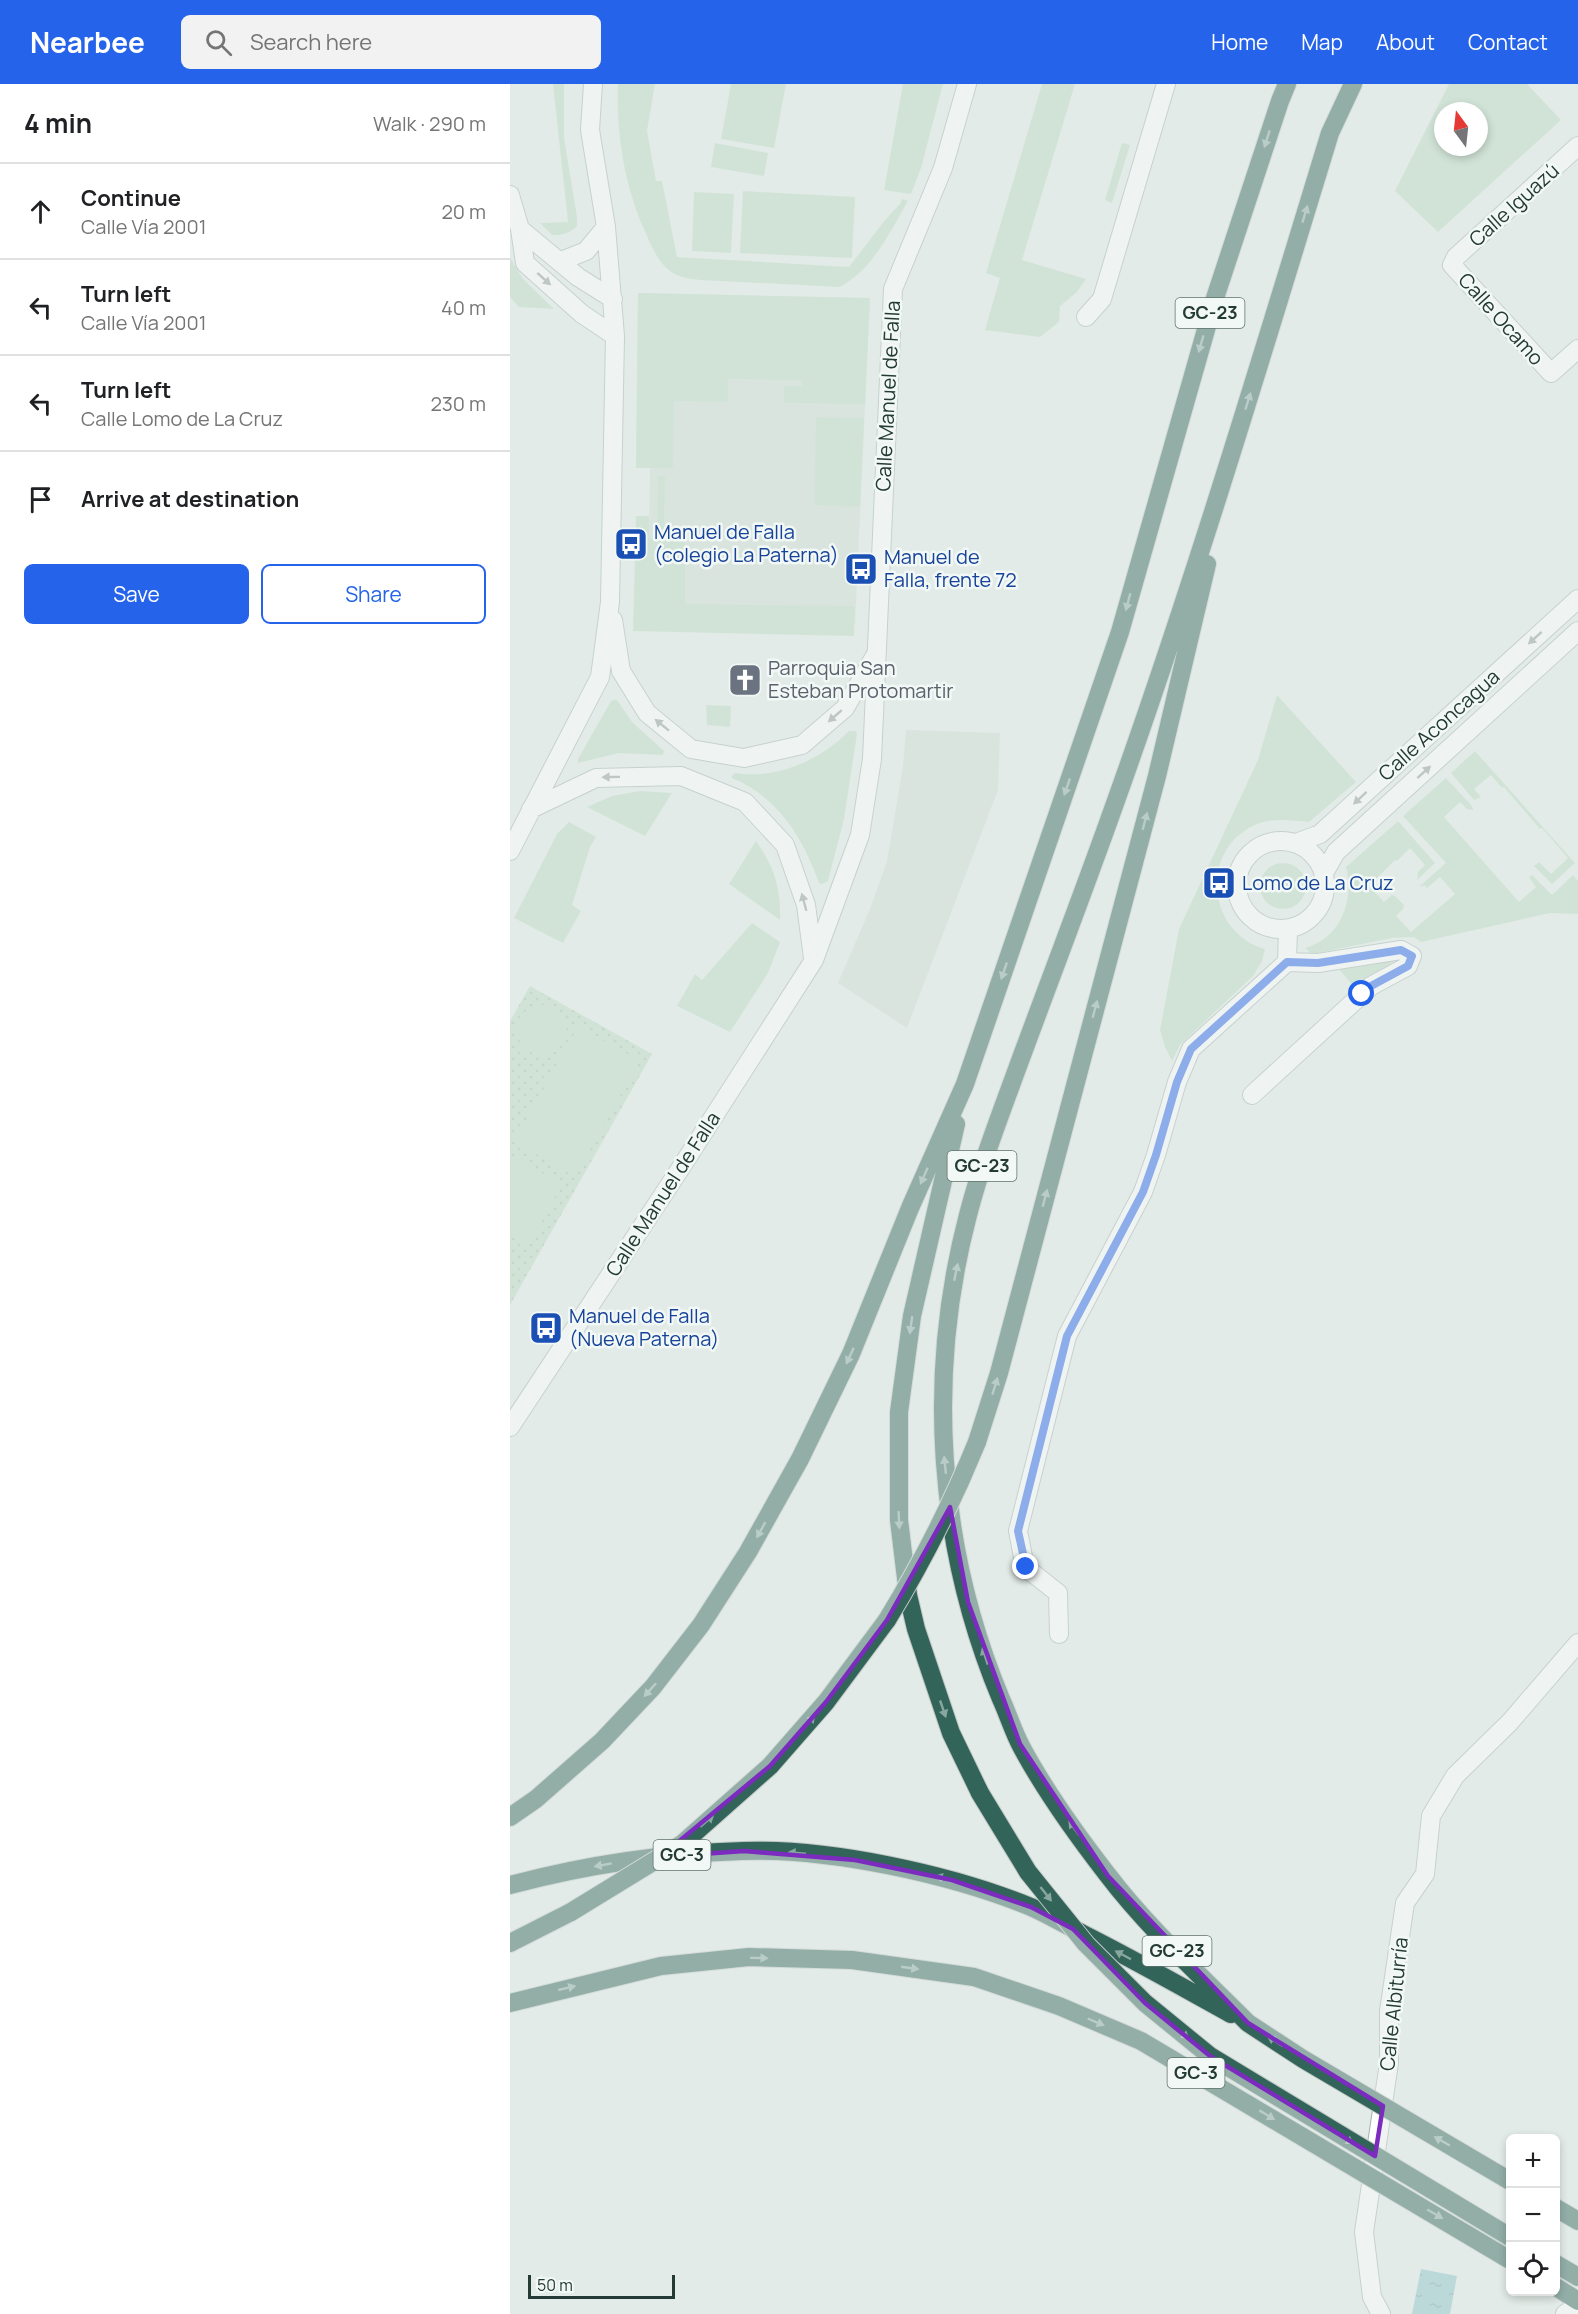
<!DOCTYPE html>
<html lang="en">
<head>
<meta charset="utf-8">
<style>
	body { margin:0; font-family:Manrope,sans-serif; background:#f2f2f2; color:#202124 }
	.controls { position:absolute; right:18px; bottom:18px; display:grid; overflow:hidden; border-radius:9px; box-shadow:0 3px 9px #0003 }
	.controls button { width:54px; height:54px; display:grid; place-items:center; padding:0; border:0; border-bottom:2px solid #e0e0e0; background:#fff; color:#202124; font:30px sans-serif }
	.compass { position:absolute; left:924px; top:18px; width:54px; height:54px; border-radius:50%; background:#fff; box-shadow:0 3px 9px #0003; rotate:345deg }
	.scale { position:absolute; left:18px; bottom:15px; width:147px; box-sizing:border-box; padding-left:6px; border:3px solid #243a34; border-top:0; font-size:16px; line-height:21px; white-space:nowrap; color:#243a34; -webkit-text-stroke:4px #f2f8f5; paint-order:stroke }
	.stop { position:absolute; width:18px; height:18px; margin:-14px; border:4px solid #2563eb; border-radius:50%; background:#fff }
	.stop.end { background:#2563eb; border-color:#fff; box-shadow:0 2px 6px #0008 }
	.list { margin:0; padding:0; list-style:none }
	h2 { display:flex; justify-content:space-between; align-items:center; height:78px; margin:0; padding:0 24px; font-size:26px }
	h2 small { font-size:20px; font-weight:400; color:#757577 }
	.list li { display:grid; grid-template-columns:39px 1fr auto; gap:18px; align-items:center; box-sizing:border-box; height:96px; padding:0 24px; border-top:2px solid #e0e0e0 }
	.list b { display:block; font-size:22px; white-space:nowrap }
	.list p { margin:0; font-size:20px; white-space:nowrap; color:#757577 }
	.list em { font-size:20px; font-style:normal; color:#757577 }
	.actions { display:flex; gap:12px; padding:18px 24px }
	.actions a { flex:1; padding:14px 0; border:2px solid #2563eb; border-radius:9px; text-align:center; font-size:21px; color:#2563eb }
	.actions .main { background:#2563eb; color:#fff }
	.icon { flex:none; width:33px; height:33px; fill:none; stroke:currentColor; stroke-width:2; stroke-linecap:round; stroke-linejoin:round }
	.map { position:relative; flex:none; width:1068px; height:2230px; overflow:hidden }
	header { display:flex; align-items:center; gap:36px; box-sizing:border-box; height:84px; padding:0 30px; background:#2563eb; color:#fff }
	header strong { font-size:28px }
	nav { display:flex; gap:33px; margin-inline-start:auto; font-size:21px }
	.search { width:420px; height:54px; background:#f2f2f2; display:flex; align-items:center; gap:15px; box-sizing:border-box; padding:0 21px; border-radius:9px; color:#757577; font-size:22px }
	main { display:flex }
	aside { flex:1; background:#fff }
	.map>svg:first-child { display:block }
	.built { fill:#d0dbd6 }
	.grass { fill:url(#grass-dots) }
	.garden { fill:#bddac4; fill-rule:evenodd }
	.water { fill:url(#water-ripples) }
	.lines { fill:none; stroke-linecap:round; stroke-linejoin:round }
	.minor-casing { stroke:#a5b2ae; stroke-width:20 }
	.highway-casing { stroke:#c2c8c6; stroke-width:20 }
	.minor { stroke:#fff; stroke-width:18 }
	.highway { stroke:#326459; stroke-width:18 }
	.highway-bridge-casing { stroke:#c2c8c6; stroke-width:20; stroke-linecap:butt }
	.highway-bridge { stroke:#326459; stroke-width:18 }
	.oneway { fill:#88a79f }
	.oneway2 { fill:#929c9a }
	.route { stroke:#2563eb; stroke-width:8 }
	.marked { fill:none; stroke:#7b2cbf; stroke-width:4.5; stroke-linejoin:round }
	.labels { text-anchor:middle; stroke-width:5; stroke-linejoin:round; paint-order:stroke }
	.shield { fill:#f2f8f5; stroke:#62736e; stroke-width:1.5 }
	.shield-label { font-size:18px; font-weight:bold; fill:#243a34 }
	.street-label { font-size:20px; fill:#243a34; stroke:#f2f8f5 }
	.transit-label { font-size:20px; fill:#164399; stroke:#f2f8f5; text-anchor:start }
	.worship-label { font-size:20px; fill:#5b616d; stroke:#f2f8f5; text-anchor:start }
</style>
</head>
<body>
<header>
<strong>Nearbee</strong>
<div class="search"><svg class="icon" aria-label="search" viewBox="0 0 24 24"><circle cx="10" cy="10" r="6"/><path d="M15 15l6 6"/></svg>Search here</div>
<nav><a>Home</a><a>Map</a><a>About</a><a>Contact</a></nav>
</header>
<main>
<aside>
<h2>4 min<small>Walk · 290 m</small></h2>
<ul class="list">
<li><svg class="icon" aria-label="ahead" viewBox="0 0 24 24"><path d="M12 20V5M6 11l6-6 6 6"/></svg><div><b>Continue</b><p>Calle Vía 2001</p></div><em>20 m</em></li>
<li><svg class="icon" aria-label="left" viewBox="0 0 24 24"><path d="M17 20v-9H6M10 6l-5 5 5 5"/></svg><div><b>Turn left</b><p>Calle Vía 2001</p></div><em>40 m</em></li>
<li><svg class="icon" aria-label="left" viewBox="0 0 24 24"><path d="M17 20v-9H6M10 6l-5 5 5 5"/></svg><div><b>Turn left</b><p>Calle Lomo de La Cruz</p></div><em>230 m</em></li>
<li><svg class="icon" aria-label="arrive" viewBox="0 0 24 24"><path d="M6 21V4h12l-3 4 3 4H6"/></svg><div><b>Arrive at destination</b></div></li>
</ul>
<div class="actions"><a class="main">Save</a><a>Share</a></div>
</aside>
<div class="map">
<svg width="1068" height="2230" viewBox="0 0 1068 2230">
	<defs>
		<pattern id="grass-dots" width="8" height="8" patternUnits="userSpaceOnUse" patternTransform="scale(1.5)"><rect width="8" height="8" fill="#bddac4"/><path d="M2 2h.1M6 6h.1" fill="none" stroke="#a2bca9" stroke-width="1.8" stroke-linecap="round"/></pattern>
		<pattern id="water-ripples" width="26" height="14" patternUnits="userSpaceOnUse" patternTransform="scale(1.5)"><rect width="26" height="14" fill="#8fc3cb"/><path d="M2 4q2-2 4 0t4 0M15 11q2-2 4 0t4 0" fill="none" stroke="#759fa6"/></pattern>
	</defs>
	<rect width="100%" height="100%" fill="#e2ebe7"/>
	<path class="built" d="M 128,209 L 360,214 L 345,541 L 125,536 L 125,454 L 139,454 L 140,384 L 126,384 Z
		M 396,646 L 490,649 L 488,706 L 397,944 L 328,899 L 360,825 L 377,777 L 393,682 Z"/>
	<path class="grass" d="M 20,902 L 142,970 L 0,1221 L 0,937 Z"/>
	<path class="garden" d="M 43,0 L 54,0 L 54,54 L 67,133 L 67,142 C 59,150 52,151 42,151 L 30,139 L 58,138 Z
		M 108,0 L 145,0 L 137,47 L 146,97 L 152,97 L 167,173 L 339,183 L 375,136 L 390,120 L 392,115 L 398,117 C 380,148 363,185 330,203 L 190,196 C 181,195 171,194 163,189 C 150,181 143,166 137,152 C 115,105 106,52 108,0 Z
		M 221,0 L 276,0 L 264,64 L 211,55 Z
		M 393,0 L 433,0 L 411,84 L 401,110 L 374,106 Z
		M 532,0 L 565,0 L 512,176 L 576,195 L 567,208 L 550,222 L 549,238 L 530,253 L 475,246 L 490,194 L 476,189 Z
		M 939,0 L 1017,0 L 1051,36 L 928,148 L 885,107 ZM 933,27 L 969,27 L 969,63 L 933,63 Z
		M 205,59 L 258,69 L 254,92 L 201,83 Z
		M 612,59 L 620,61 L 602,119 L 595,116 Z
		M 233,107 L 345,113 L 342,174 L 230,169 Z
		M 184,108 L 224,110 L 221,169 L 182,167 Z
		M 0,174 L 13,195 L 44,225 L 9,223 L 0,213 Z
		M 128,209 L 360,214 L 355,320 L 274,319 L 274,302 L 292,302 L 292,296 L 218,295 L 218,318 L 164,317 L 163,384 L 126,384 Z
		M 306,333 L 354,334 L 350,423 L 304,421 Z
		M 148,392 L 155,392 L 154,446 L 147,446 Z
		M 126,432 L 139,432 L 139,454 L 175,455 L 175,520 L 345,522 L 344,552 L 123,547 Z
		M 767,611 L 846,698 L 799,738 C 781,737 763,733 745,741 C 689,766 697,849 755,865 L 752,877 L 743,892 L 670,961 L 662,977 L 655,963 L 650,946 L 669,845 L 748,676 Z
		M 104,616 L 107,616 L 122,638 L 154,667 L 153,671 L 109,669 L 68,679 L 68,675 L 101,617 Z
		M 196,621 L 221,622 L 220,643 L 197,641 Z
		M 339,647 L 346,647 L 347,650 L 334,735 L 318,797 L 312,800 L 309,799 C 293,754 268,713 222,694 L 222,692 L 225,689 C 265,696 311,676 339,647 Z
		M 965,667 L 1065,779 L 1042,800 L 1024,782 L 1029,778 L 1041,790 L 1058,774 L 1032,744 L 1030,745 L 994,703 L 992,704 L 981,691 L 964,705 L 971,713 L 964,716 L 941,689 Z
		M 936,694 L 962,722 L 963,726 L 957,725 L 950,718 L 934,733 L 1009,818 L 1026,803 L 1019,793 L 1022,791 L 1042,811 L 1063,791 L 1068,797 L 1068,830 L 1040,829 L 911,858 L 904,853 L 882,854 L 802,870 L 795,864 C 830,855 845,816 836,783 L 887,738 L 889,738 L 925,779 L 907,796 L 908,788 L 915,781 L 900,764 L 887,777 L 885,776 L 859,802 L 874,818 L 882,811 L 885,812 L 894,821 L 893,825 L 886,832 L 901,848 L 945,810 L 930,793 L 917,804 L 914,801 L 912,803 L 910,802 L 936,779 L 893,732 Z
		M 130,707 L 162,709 L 135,752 L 77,723 L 102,712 Z
		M 59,738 L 86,753 L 80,763 L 62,821 L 71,827 L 53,859 L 4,834 L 47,750 Z
		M 246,757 C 264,783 271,803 270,836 L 219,800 Z
		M750 802a23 23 0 1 1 46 0a23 23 0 1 1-46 0Z
		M 242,839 L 270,858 L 258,889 L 220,948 L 167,922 L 185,890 L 192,896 Z
		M 884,874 L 885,877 L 845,904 L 828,884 Z
		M7 946a25 25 0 1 1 50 0a25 25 0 1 1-50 0Z
		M 68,943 L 130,977 L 65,1092 L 4,1058 Z
		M 0,1071 L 52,1100 L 17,1162 L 0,1152 Z"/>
	<path class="water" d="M 911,2185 L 947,2192 L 940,2230 L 902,2230 Z"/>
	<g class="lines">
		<g class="minor-casing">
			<path id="minor" d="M 1068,62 L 946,173 L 942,181 L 1041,289 L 1068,265
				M 0,111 L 10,145 L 15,179 L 72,230 L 105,252
				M 10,145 L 68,193 L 103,215
				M 51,177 L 76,167 L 96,143
				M 576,233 L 592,215 L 656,0
				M 103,536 L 111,587 L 137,629 L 181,665 L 234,674 L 292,661 L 335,624 L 366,570
				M 21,725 L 86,694 L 171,692 L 235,718 L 275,761 L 296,821 L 303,874
				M727 801a44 44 0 1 1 88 0a44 44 0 1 1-88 0Z
				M 786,759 L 810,750 L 1068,515
				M 0,767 L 90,593 L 100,518 L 105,252 L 96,143 L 80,46 L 83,0
				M 814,789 L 826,768 L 1068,547
				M 742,1011 L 861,902 L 898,882 L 902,872 L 891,866 L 808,879 L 777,878
				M 0,1343 L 170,1085 L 304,876 L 350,751 L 362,675 L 383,205 L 433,84 L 457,0
				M 549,1550 L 548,1509 L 515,1483 L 508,1447 L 557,1252 L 633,1108 L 646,1071 L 667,998 L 681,965 L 777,878 L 778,845
				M 871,2230 L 862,2213 L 854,2148 L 879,1979 L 879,1927 L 895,1819 L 915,1790 L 921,1732 L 945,1692 L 1000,1638 L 1068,1559
				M 1055,2230 L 1068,2221"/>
		</g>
		<g class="highway-casing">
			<path id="highway" d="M 446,1040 L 402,1232 L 389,1328 L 389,1436 L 398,1511 L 406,1545 L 441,1649 L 470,1709
				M 467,1358 L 489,1289 L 647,692 L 697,480
				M 260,1682 L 316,1618 L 377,1536
				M 0,1733 L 26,1715 L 92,1657 L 143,1603 L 191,1541 L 238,1468 L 290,1375 L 341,1270 L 400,1124 L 455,1000 L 610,548 L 705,214 L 770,17 L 777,0
				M 0,1801 C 76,1781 154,1769 233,1767 C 320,1764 440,1790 521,1823 C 539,1831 556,1841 573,1850 C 623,1875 672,1903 721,1930
				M 0,1859 L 61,1828
				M 0,1919 L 151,1882 L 239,1873 L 342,1876
				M 738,1939 C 690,1891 638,1844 597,1790 C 566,1750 535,1707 511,1662 C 503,1647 498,1630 491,1615 C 427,1462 416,1291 458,1131 C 471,1081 489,1034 507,985 C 539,898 572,812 603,725 C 683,502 751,275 820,49 L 843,0
				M 1046,2124 L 1068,2137
				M 1046,2180 L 1068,2193
				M 1046,2203 L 1068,2217"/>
		</g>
		<use href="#minor" class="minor"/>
		<use href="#highway" class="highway"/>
		<g class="highway-bridge-casing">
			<path id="highway-bridge" d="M 377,1536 C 413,1477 441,1422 467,1358
				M 470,1709 L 518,1788 L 576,1860 L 635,1919 L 700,1972 L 1000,2153
				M 61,1828 L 172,1760 L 260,1682
				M 342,1876 L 464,1893 L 549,1922 L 631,1957 L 1000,2176
				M 738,1939 L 793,1975 L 1000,2097"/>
		</g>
		<use href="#highway-bridge" class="highway-bridge"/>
	</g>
	<defs><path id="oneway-solid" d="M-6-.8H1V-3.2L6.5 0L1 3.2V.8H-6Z" transform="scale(1.5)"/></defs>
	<g class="oneway">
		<use href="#oneway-solid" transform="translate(757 55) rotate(108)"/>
		<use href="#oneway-solid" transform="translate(795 130) rotate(-73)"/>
		<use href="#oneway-solid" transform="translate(691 260) rotate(106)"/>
		<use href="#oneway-solid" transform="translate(738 317) rotate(-73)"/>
		<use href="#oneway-solid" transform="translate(618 518) rotate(105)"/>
		<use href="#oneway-solid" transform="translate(557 703) rotate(109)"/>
		<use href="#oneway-solid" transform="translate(635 737) rotate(-75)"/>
		<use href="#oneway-solid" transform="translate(494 887) rotate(109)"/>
		<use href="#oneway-solid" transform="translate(585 925) rotate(-75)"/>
		<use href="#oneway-solid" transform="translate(414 1092) rotate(114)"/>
		<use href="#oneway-solid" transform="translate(535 1114) rotate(-75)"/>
		<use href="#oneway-solid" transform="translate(446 1188) rotate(-78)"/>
		<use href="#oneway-solid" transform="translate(401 1241) rotate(98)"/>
		<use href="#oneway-solid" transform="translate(340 1272) rotate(115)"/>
		<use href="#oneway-solid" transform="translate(485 1302) rotate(-73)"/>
		<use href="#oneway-solid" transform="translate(435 1381) rotate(-96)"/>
		<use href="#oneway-solid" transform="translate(389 1436) rotate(87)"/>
		<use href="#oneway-solid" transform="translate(251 1446) rotate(119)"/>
		<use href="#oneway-solid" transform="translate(475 1572) rotate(-108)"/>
		<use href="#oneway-solid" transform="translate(140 1606) rotate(132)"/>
		<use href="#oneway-solid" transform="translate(433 1625) rotate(71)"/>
		<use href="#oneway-solid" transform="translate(299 1638) rotate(-49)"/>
		<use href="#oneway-solid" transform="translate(197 1737) rotate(-41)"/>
		<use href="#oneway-solid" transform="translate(564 1744) rotate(-126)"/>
		<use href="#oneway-solid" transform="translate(287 1769) rotate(-176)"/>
		<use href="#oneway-solid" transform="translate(93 1781) rotate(170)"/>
		<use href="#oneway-solid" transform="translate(434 1794) rotate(-167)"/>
		<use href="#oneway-solid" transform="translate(536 1810) rotate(52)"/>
		<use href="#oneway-solid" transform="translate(613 1871) rotate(-152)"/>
		<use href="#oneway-solid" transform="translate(249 1874) rotate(1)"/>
		<use href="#oneway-solid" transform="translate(400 1884) rotate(8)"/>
		<use href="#oneway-solid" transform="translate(57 1904) rotate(-13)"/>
		<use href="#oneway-solid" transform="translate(586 1938) rotate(23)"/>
		<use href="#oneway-solid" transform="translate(672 1949) rotate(39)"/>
		<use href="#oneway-solid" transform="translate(765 1957) rotate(-147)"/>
		<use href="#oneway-solid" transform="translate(757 2031) rotate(31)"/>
		<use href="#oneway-solid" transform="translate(836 2055) rotate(31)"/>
		<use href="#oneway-solid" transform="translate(932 2057) rotate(-150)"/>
		<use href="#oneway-solid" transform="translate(925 2130) rotate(30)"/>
	</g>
	<g class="oneway2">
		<use href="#oneway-solid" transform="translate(34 195) rotate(42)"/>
		<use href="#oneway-solid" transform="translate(1025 554) rotate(138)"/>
		<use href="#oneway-solid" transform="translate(325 632) rotate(139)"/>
		<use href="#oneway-solid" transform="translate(152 641) rotate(-141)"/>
		<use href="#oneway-solid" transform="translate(914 688) rotate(-42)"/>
		<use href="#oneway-solid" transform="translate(101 693) rotate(179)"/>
		<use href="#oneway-solid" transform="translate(850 714) rotate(137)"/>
		<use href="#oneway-solid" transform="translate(294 818) rotate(-105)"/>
	</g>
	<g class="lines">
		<path class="route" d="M 516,1483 L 508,1447 L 557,1252 L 633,1108 L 646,1071 L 667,998 L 681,965 L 777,878 L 808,879 L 891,866 L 902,872 L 898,882 L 861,902 L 852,910"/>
	</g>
	<path d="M0 0H1068V2230H0ZM 440,1423 L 458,1518 L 510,1660 L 598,1792 L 738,1939 L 873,2022 L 865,2072 L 700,1972 L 635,1919 L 563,1845 L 521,1823 L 442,1796 L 345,1776 L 234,1767 L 150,1773 L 260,1682 L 316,1618 L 377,1536 Z" fill="#e2ebe7" fill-opacity=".55" fill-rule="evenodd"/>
	<path class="marked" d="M 440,1423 L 458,1518 L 510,1660 L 598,1792 L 738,1939 L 873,2022 L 865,2072 L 700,1972 L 635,1919 L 563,1845 L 521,1823 L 442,1796 L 345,1776 L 234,1767 L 150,1773 L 260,1682 L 316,1618 L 377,1536 Z"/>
	<defs>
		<g id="bus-square" transform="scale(1.725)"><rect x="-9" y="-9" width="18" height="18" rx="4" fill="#1a4fb4" stroke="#f2f8f5"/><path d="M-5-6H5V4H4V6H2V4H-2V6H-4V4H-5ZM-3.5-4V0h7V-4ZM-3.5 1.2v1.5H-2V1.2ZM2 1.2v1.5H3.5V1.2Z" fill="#fff"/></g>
		<g id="church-square" transform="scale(1.725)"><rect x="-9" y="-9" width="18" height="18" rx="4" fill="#6b7280" stroke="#f2f8f5"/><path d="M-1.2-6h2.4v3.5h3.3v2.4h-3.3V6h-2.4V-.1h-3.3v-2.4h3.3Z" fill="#fff"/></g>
	</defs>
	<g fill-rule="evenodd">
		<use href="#bus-square" x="121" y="460"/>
		<use href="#bus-square" x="351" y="485"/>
		<use href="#church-square" x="235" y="596"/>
		<use href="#bus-square" x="709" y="799"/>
		<use href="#bus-square" x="36" y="1244"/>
	</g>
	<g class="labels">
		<g class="shield">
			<rect x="665.5" y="214" width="69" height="30" rx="4.5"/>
			<rect x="437.5" y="1067" width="69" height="30" rx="4.5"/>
			<rect x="143.5" y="1756" width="57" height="30" rx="4.5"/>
			<rect x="632.5" y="1852" width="69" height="30" rx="4.5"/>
			<rect x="657.5" y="1974" width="57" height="30" rx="4.5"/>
		</g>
		<g class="shield-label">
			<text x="700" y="235">GC-23</text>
			<text x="472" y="1088">GC-23</text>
			<text x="172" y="1777">GC-3</text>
			<text x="667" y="1873">GC-23</text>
			<text x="686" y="1995">GC-3</text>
		</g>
		<g class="street-label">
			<text transform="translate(1004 121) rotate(-42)" y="7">Calle Iguazú</text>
			<text transform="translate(991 235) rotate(48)" y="7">Calle Ocamo</text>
			<text transform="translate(378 312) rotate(-87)" y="7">Calle Manuel de Falla</text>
			<text transform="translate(929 641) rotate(-42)" y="7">Calle Aconcagua</text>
			<text transform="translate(153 1110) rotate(-57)" y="7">Calle Manuel de Falla</text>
			<text transform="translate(884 1920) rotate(-84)" y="7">Calle Albiturría</text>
		</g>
		<g class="transit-label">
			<text x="144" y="455">Manuel de Falla<tspan x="144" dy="23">(colegio La Paterna)</tspan></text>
			<text x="374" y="480">Manuel de<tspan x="374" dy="23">Falla, frente 72</tspan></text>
			<text x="732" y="806">Lomo de La Cruz</text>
			<text x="59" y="1239">Manuel de Falla<tspan x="59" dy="23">(Nueva Paterna)</tspan></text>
		</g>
		<g class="worship-label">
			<text x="258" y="591">Parroquia San<tspan x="258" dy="23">Esteban Protomartir</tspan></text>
		</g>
	</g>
</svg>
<div class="controls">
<button>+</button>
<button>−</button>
<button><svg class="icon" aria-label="locate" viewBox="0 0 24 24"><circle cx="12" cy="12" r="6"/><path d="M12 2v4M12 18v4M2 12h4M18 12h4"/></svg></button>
</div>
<svg class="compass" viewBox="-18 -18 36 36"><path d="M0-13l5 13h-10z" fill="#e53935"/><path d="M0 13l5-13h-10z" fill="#757577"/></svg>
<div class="scale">50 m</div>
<div class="stop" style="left:852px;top:910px"></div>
<div class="stop end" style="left:516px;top:1483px"></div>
</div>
</main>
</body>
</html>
